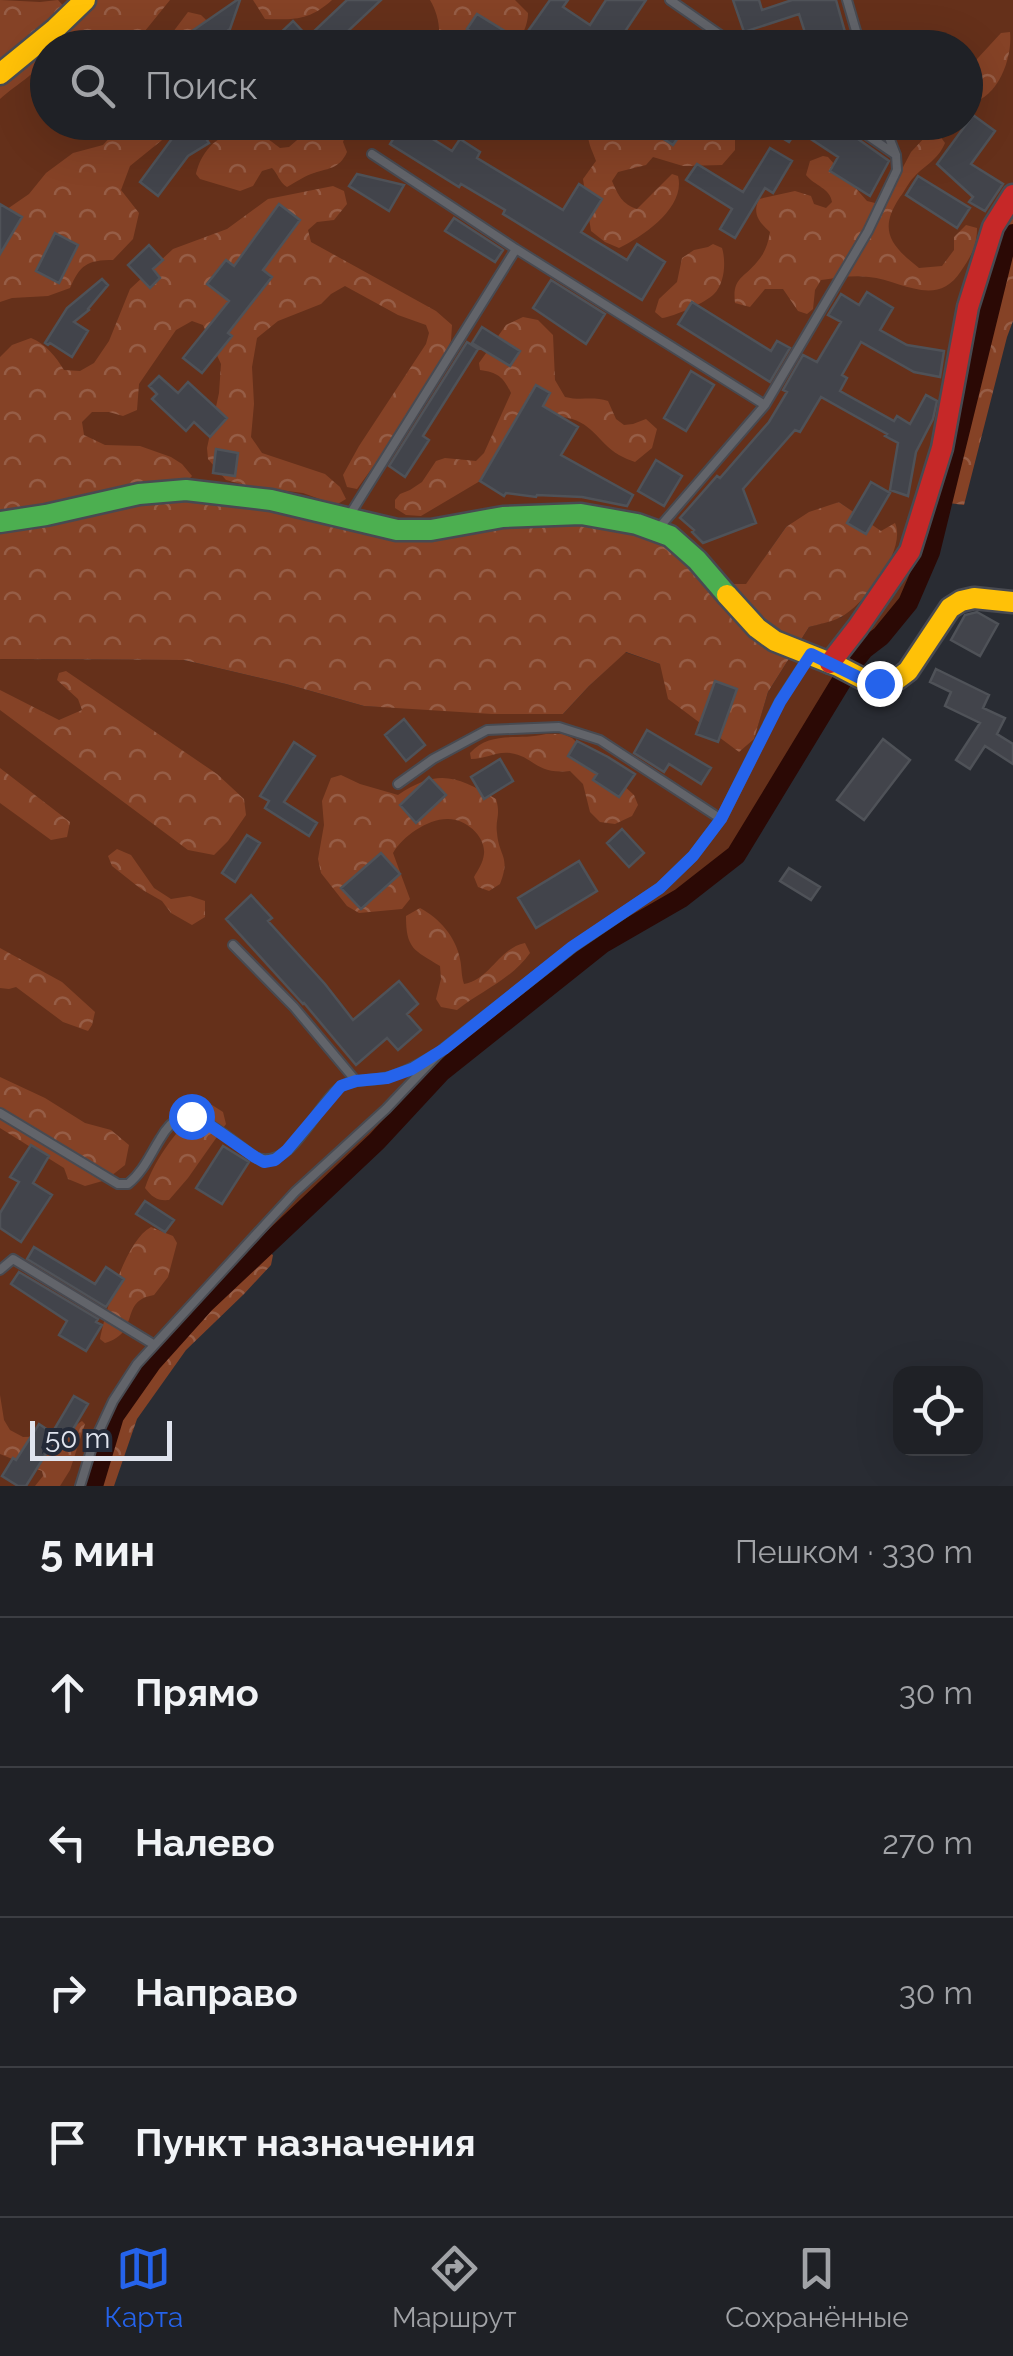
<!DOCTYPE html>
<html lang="ru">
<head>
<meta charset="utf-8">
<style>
	body { margin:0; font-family:Raleway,sans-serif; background:#27292e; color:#f1f3f6 }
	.controls { position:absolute; right:30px; bottom:30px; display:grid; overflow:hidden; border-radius:20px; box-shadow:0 10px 40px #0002 }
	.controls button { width:90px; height:90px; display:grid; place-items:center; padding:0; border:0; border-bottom:2px solid #3c3e43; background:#1f2126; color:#f1f3f6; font:50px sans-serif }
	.scale { position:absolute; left:30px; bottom:25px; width:142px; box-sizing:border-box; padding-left:10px; border:5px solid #e0e4ee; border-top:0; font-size:28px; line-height:35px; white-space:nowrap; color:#e0e4ee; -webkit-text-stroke:8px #242a38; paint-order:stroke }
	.stop { position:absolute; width:30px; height:30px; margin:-22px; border:8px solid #2563eb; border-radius:50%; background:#fff }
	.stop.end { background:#2563eb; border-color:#fff; box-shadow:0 2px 10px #0008 }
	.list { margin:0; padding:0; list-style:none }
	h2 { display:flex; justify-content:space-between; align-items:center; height:130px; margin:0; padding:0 40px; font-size:42px }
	h2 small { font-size:32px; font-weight:400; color:#a1a3a7 }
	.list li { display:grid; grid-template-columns:65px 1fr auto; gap:30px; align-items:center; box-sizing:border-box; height:150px; padding:0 40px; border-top:2px solid #3c3e43 }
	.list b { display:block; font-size:38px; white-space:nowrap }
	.list em { font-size:32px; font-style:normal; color:#a1a3a7 }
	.icon { flex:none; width:55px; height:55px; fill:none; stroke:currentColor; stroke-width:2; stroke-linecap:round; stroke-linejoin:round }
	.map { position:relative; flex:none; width:1013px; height:1486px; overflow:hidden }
	.search { position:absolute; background:#1f2126; box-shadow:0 10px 40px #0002; left:30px; right:30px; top:30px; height:110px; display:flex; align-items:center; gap:25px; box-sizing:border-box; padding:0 35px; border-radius:55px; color:#a1a3a7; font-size:38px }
	.sheet { height:730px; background:#1f2126 }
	nav { display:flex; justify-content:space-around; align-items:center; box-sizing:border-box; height:140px; border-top:2px solid #3c3e43; background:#1f2126; font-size:28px; color:#a1a3a7 }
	nav a { display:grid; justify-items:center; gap:5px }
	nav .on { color:#2563eb }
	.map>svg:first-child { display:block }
	.green { fill:#65301a; fill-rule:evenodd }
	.forest { fill:url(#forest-crowns) }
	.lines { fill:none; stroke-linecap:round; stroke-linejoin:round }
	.canal { stroke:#2b0905; stroke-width:20 }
	.building { fill:#42444b; stroke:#4f5258; stroke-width:2.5 }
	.lane-casing { stroke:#484a51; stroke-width:12 }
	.fast-casing { stroke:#484a51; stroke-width:25 }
	.slow-casing { stroke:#484a51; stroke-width:25 }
	.jam-casing { stroke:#484a51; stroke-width:25 }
	.lane { stroke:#62646a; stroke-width:8 }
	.fast { stroke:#4caf50; stroke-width:20 }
	.slow { stroke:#ffc107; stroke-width:20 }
	.jam { stroke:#c62828; stroke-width:20 }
	.route { stroke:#2563eb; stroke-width:12 }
</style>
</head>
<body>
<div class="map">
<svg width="1013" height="1486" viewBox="0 0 1013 1486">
	<defs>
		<pattern id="forest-crowns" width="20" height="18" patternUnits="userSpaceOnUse" patternTransform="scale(2.5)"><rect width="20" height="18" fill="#854226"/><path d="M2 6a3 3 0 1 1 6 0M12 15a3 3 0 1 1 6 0" fill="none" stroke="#965d46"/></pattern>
	</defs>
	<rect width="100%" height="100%" fill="#292c33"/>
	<path class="green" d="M 0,0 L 1013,0 L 1013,195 L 930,552 C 923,569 917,589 907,604 C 892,627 869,643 852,664 L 736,855 L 681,898 L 603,943 L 441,1072 L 377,1141 L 204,1304 L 93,1486 L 0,1486 L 0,659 L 184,660 L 286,684 L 364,706 L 563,714 L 589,686 L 625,652 L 660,664 L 754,738 L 768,692 L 809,627 L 842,617 L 881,532 L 839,502 L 786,527 L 746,585 L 732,584 L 696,558 L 413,526 L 0,527 ZM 48,48 L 966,48 L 966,122 L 48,122 Z"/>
	<path class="forest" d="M 0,0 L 40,2 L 58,0 L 66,9 L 63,34 L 54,47 L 48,48 C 45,70 16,84 0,99 Z
		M 82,0 L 170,0 L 132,47 L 64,48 Z
		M 253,0 L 332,0 C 310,20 295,20 265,19 Z
		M 430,0 L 515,0 L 528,13 C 528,25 521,42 510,47 L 437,47 C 442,32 438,13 430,0 Z
		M 188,12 L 201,15 L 234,47 L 161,48 Z
		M 1010,32 C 1013,59 996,103 966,103 L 966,71 L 1001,33 Z
		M 318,122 L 350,123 L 343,142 L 347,152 C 339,170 327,168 311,174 C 303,177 294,183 287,187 C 279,182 278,174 272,168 L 262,171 L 253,186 L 240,191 L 200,179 L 196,174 C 203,144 228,125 259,134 C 267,137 274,144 280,148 L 289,147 Z
		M 123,123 L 183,123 L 130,166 L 121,190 L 139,213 L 133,239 L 113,260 C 87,260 80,265 70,288 L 48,296 L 12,298 L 0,302 L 0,214 L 29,194 L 46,173 L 73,153 L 103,145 Z
		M 608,123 L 688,123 L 690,129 L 699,132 L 711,126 L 723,124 L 735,135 L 735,150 L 722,165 L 683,166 L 653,157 L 646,165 L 618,172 L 612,181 C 618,195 622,204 637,209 L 672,174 L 678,176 C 686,207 644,236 619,248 L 605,242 L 591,231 L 583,179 L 596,161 C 593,152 589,146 588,136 L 593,129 Z
		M 927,135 L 940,136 L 945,143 C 938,160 925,165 914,177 C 908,183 905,191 900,197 C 878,230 890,245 919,268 L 942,266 L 954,250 L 954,237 L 966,225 L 977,228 C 977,247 971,256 961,271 C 937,309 901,280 869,277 C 853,275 837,278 821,280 L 815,290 L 813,309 L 807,314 L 798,311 L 783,289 L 765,289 L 750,307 L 735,303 C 732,278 743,279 757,262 C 765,253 768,244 770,232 C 759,222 752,214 759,199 L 795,191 L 811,196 L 814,204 L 826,208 L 832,202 C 830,188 815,186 806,175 L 810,161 L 823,156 L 828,157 L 867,201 L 883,205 L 911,152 Z
		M 333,186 L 344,191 L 347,204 L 334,220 L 317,222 L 308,230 L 311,242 L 436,311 L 452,325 L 451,341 L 424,396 L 357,489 L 347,487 L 343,475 L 359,446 L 426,344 L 429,333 L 426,325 L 398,315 L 345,286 L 331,294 L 321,304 L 278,321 L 257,338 L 252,367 L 254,404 L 251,437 L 262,453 L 325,474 L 340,487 L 346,499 L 336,505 L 303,493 L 248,486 L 226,480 L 208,459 L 207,448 L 219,393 L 221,364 L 203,325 L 192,321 L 176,330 L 139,384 L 137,410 L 123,416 L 109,412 L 92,412 L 82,422 L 84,435 L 105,445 L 140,446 L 171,457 L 182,464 L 192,476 L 185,483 L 0,514 L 0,357 L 12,345 L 31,338 C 46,344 56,357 64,370 L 80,371 L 94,363 L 109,341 L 130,289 L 173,249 L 227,229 L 268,199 Z
		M 1013,195 L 1013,321 L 1007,337 L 964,505 L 926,500 L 968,307 Z
		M 713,244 L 722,248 C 726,261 725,283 714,294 C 707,302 673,317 662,318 L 655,312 L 659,299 L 677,282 L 682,258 L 694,250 L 708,247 Z
		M 523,317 L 538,320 L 553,335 L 555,380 L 565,397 C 580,401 593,396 608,401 L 616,419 L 624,425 L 633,424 L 646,419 L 657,429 L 652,448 L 635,462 C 630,460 624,458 619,455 C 597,442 592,420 562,417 L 541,445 L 421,516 L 406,515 L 395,508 L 395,500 L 400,494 L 410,490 L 422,482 L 436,461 L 445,458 L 476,461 L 484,453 L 511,393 C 504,378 498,372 480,370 L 479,363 L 506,325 Z
		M 170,490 L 413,526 L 546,506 L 603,513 L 696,558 L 732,584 L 746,584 L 786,527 L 809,512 L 839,502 L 881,531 L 895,523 C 907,550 865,604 841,617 C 832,622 819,624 809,627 L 768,692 L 754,739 L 739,752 L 668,699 L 660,664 L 626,652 L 589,686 L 563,714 L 492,714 L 364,706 L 286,684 L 184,660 L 0,659 L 0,527 Z
		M 66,671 L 217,774 L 244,799 L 246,815 L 228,841 L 214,855 L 188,850 L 0,710 L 0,690 L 59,720 L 82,710 L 78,699 L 57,680 L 59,673 Z
		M 546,734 L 563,734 L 572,738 L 634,795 L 638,805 L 632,816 L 615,824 L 600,822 L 590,812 L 583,784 L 570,771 C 535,775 534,756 510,753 C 496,751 486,759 471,759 L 470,753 C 491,730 519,741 546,734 Z
		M 0,768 L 70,822 L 67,837 L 51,840 L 0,803 Z
		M 341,775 L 360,784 L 398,795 C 438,768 457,776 496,799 C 501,816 495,819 497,833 C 499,857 511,856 500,884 L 489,891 L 478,887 L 474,877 C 478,870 483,863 484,854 C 486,836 465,818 447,819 C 427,819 402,837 393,853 L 410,899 L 402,909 L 359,913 L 347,906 L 321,873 L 318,859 L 324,825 L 322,801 L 331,778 Z
		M 117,849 L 131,855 L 154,888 L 171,899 L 190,896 L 205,901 L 205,917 L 192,925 L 171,913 L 162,901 L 141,889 L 112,866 L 108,856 Z
		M 420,908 C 439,918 456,937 460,959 C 462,968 461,975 464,984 C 490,980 499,948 525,943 L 530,953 C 512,979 481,991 457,1010 L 441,1007 L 436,999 L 441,979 L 440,966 C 414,950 406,949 406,916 Z
		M 0,948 L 62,982 L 95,1012 L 92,1025 L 88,1031 L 63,1022 L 16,987 L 9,989 L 0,988 Z
		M 0,1077 L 45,1098 L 85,1123 L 111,1130 L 129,1145 L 125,1165 L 106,1180 L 85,1186 L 68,1179 L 64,1168 L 0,1128 Z
		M 204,1105 L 212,1105 L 223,1112 L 226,1124 L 188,1178 L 169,1200 C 157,1201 152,1197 145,1188 C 155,1157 180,1126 204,1105 Z
		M 151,1227 L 173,1236 L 177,1243 L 168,1277 L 154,1295 C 118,1301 142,1332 105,1343 L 100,1339 C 106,1310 125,1241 151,1227 Z
		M 255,1243 L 273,1255 L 271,1265 L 244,1294 L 186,1350 L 137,1419 L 114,1486 L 84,1486 L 102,1425 L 138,1365 L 247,1248 Z
		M 0,1395 L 4,1420 L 10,1430 L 23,1437 L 62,1436 L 79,1423 L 82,1421 L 85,1424 L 70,1470 L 60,1486 L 35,1486 L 43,1476 L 42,1471 L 0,1454 Z"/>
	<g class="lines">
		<path class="canal" d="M 93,1486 L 114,1416 L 152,1362 L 204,1304 L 377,1141 L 441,1072 L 603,943 L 681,898 L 736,855 L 852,664 L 864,649 L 881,636 L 908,603 L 930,552 L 1004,251 L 1013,234"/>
	</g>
	<path class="building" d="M 237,0 L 240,0 L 230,29 L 203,48 L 192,31 Z
		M 347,0 L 381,0 L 330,48 L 284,48 L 275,38 L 293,21 L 308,37 Z
		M 550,0 L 568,0 L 563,7 L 590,25 L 606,0 L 646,0 L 614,48 L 496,48 L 467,29 L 477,14 L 521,41 Z
		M 733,0 L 759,0 L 762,10 L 792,0 L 836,0 L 847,39 L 820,48 L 810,48 L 799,14 L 744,32 Z
		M 973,115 L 995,131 L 971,164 L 1003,184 L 985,211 L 969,202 L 973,197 L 937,164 Z
		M 195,122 L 227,122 L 205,137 L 209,143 L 188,156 L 158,196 L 140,182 L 174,136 Z
		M 404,122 L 426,122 L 420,131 L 452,151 L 460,139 L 480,152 L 477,158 L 563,210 L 579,184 L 602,199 L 581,232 L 627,260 L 637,244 L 665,262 L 642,300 L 503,214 L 505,210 L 461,184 L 459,187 L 390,144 Z
		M 637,122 L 671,122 L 683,130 L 673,145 Z
		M 756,122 L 834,122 L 889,161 L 870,196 L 830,171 L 838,157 L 797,130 L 789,142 Z
		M 770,148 L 792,161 L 773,193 L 765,188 L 735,238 L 720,229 L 732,209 L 686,180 L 697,164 L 743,192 Z
		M 357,174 L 404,185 L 389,211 L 349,186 Z
		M 918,176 L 970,208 L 957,228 L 906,195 Z
		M 0,204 L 22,217 L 0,254 Z
		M 279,204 L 300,220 L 263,270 L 272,277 L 228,333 L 232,336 L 202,373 L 183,358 L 229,301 L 207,284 L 226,260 L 234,266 Z
		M 454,218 L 503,250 L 495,262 L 445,231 Z
		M 55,233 L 78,245 L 59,283 L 36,271 Z
		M 149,245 L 163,260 L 153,269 L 160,278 L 150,288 L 128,265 Z
		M 102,279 L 108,285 L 88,309 L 89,310 L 74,322 L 88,331 L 72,357 L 50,343 L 48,345 L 45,343 L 67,308 Z
		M 551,280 L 605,314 L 586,344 L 533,308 Z
		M 867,292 L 893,308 L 880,330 L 907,345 L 944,351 L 940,377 L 914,372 L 861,342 L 842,375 L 847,378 L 840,391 L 894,421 L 897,416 L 910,424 L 926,395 L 937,401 L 933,419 L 916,452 L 908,496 L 890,490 L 898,443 L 885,436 L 887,434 L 821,397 L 800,432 L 795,430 L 743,489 L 756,523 L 703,543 L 692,532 L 694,530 L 680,518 L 717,476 L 720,478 L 769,422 L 787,392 L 783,390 L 803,355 L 817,362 L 841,322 L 828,315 L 841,294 L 859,305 Z
		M 692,302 L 771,351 L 777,341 L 790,348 L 770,382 L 678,324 Z
		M 482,327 L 520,351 L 510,366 L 472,343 Z
		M 467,342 L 478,349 L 423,436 L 429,440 L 405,477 L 389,466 Z
		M 691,371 L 714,385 L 686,431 L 664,418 Z
		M 159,376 L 178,393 L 188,382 L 227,418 L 210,437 L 194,422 L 186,431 L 152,399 L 157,394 L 149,386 Z
		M 536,385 L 550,393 L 543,406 L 578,427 L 561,455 L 633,495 L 627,506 L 582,497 L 537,495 L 536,497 L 506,493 L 504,496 L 480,481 Z
		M 216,449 L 238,453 L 235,476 L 213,473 Z
		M 656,460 L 682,476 L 664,506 L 638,491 Z
		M 871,482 L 890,493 L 866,534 L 847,523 Z
		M 977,612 L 998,624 L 980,656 L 951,640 L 965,615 Z
		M 936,669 L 989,695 L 983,708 L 1005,718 L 997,734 L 1013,744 L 1013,764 L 985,746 L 970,769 L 956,760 L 980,723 L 945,706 L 951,692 L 930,682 Z
		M 715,681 L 737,689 L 718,742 L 696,734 Z
		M 404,719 L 425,745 L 406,761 L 385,735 Z
		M 647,730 L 711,768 L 701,784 L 669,764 L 664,772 L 634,753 Z
		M 883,739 L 910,760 L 864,820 L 837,800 Z
		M 577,741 L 608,757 L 635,774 L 619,797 L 593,780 L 597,774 L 568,756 Z
		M 294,742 L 315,756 L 284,802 L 317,823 L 309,836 L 265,808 L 269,801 L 260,796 Z
		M 500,759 L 513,781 L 484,799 L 471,777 Z
		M 429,777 L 446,795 L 416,823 L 400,805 Z
		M 622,829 L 644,853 L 629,867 L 607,843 Z
		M 247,835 L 260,843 L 235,882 L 222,873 Z
		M 381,853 L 400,874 L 361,909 L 341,888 Z
		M 579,861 L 597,891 L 536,928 L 518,898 Z
		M 789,868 L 820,887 L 811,900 L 780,881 Z
		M 251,895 L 272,918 L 268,921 L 325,984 L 353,1020 L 399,981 L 418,1004 L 407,1014 L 421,1030 L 398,1050 L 387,1038 L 356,1065 L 304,1003 L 303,1004 L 226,919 Z
		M 31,1145 L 49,1156 L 33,1183 L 52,1195 L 21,1242 L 0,1228 L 0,1213 L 19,1182 L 10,1177 Z
		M 223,1146 L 249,1162 L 222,1204 L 196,1188 Z
		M 145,1201 L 174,1220 L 165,1232 L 136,1214 Z
		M 34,1247 L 95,1284 L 106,1267 L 124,1279 L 106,1307 L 27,1259 Z
		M 19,1272 L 98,1319 L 96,1322 L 102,1325 L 86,1351 L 59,1335 L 67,1321 L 11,1284 Z
		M 74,1396 L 88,1404 L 69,1436 L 55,1428 Z
		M 39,1424 L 57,1436 L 26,1486 L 18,1486 L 2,1476 L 13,1458 L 16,1460 Z"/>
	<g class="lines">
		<g class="lane-casing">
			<path id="lane" d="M 670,0 L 739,48
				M 847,0 L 861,48
				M 848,122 L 896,155
				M 372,154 L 516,249 L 765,405 L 657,530
				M 765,405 L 868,231 L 897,170 L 896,155 L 883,122
				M 349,516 L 516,249
				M 398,784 L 433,759 L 487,730 L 559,727 L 600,740 L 721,819
				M 233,945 L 294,1007 L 356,1081
				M 0,1113 L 118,1184 L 128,1184 C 143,1172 150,1155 160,1139 C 164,1132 172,1121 181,1117 C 199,1110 240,1147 255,1157 C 291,1173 315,1106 339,1088 C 351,1079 369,1081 384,1078 C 402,1074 418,1065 434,1055
				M 0,1270 L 13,1259 L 153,1344
				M 80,1486 L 93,1444 L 113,1401 L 137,1364 L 295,1192 L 386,1109 L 443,1049 L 573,947 L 660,888 L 693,856 L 721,819 L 780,701 L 808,658"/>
		</g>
		<g class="fast-casing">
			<path id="fast" d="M 0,522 L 46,515 L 139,494 L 186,490 L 271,500 L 397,530 L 431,530 L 503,517 L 581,514 L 637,524 L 670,536 L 697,560 L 727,595"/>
		</g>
		<g class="slow-casing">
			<path id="slow" d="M 0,74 L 55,29 L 85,0
				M 727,595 L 757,628 L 775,641 L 838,666 L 863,679 L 880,683 L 896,680 L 908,671 L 950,608 L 961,601 L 974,598 L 1013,602"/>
		</g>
		<g class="jam-casing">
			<path id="jam" d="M 830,663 L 858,627 L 910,551 L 942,448 L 968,307 L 993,227 L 1013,195"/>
		</g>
		<use href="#lane" class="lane"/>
		<use href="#fast" class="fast"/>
		<use href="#slow" class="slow"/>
		<use href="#jam" class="jam"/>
	</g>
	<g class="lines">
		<path class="route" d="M 191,1116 L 202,1120 L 255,1157 L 264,1162 L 275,1160 L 287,1150 L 341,1086 L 356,1081 L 387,1078 L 412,1069 L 444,1049 L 572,947 L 660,888 L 693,856 L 721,819 L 780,702 L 811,654 L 860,678 L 879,683"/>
	</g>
</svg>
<div class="controls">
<button><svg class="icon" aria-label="locate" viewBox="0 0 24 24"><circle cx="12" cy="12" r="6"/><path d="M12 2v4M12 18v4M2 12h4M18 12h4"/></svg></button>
</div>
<div class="scale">50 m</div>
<div class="stop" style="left:191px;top:1116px"></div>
<div class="stop end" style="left:879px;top:683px"></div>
<div class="search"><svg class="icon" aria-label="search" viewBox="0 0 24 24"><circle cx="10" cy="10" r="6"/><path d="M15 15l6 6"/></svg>Поиск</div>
</div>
<section class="sheet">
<h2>5 мин<small>Пешком · 330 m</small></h2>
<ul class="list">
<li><svg class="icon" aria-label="ahead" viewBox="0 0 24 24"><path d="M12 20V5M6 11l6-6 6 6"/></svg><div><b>Прямо</b></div><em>30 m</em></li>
<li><svg class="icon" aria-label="left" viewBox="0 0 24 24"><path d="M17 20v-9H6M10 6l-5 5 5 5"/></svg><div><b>Налево</b></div><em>270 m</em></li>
<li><svg class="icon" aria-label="right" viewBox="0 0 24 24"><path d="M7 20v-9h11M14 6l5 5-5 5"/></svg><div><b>Направо</b></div><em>30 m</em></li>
<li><svg class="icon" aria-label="arrive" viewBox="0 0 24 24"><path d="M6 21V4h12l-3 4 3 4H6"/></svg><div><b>Пункт назначения</b></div></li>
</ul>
</section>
<nav>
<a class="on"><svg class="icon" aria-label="map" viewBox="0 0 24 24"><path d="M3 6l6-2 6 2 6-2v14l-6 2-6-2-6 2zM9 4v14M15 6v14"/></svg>Карта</a>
<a><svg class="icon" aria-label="directions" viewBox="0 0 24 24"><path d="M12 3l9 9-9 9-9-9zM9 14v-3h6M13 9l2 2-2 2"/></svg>Маршрут</a>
<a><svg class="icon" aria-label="saved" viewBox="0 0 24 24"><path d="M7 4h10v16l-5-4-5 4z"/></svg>Сохранённые</a>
</nav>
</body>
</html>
